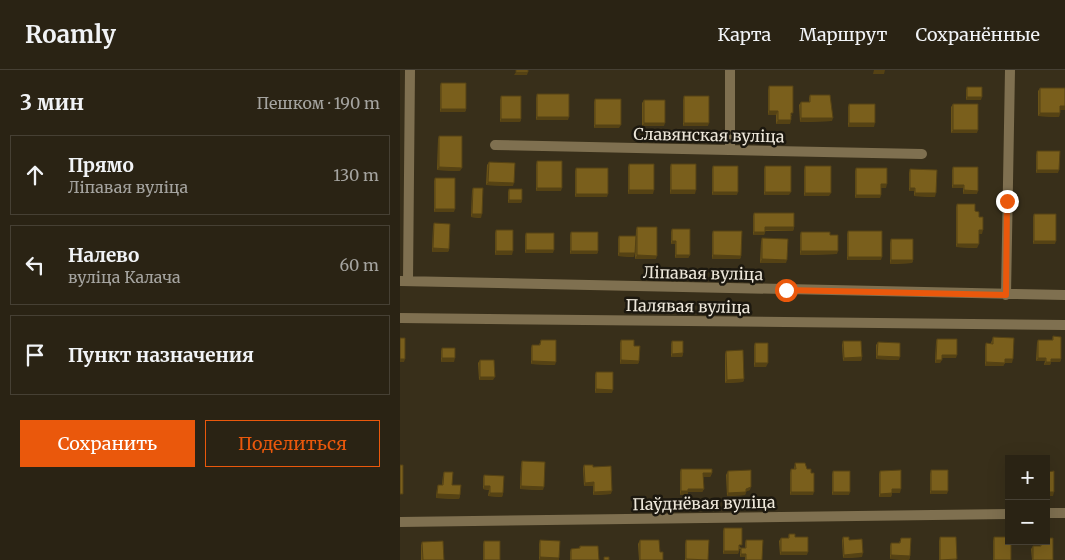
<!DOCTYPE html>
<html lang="ru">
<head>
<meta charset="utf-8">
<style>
	body { margin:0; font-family:Merriweather,serif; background:#362f22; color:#f1f3f6 }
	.controls { position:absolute; right:15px; bottom:15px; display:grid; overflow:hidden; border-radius:0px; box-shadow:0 5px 20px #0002 }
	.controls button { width:45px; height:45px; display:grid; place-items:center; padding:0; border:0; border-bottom:1px solid #464034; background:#2a2314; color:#f1f3f6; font:25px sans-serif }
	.stop { position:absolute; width:15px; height:15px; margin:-11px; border:4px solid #ea580c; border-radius:50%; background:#fff }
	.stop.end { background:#ea580c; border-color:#fff; box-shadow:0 1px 5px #0008 }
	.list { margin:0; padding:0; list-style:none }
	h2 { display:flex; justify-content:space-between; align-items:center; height:65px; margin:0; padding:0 20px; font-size:21px }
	h2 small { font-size:16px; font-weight:400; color:#a5a4a0 }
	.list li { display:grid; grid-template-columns:32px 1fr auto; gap:15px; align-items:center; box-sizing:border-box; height:80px; margin:0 10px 10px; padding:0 10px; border:1px solid #464034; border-radius:0px }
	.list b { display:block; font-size:19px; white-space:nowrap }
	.list p { margin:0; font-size:16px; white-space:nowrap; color:#a5a4a0 }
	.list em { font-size:16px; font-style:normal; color:#a5a4a0 }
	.actions { display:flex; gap:10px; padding:15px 20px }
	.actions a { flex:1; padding:11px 0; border:1px solid #ea580c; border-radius:0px; text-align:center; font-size:18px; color:#ea580c }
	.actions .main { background:#ea580c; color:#fff }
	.icon { flex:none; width:28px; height:28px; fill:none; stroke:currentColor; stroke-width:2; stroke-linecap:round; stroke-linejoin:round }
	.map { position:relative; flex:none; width:665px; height:490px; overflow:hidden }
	header { display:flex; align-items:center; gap:30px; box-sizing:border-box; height:70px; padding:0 25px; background:#2a2314; border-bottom:1px solid #464034 }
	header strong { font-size:24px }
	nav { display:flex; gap:28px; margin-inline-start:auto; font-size:18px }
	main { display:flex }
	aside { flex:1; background:#2a2314 }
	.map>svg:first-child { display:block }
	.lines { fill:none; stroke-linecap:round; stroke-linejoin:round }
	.street { stroke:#7f7050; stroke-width:10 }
	.wall { fill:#695218 }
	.shaded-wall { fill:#554214 }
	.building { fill:#7a5f1c; stroke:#554214 }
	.route { stroke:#ea580c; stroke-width:6 }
	.labels { text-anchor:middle; stroke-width:5; stroke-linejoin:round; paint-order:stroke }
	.street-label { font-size:16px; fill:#eee8db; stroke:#1c180f }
</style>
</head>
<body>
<header>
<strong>Roamly</strong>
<nav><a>Карта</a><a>Маршрут</a><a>Сохранённые</a></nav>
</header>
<main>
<aside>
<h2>3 мин<small>Пешком · 190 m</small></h2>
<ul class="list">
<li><svg class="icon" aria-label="ahead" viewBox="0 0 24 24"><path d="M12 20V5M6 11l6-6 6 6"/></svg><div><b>Прямо</b><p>Ліпавая вуліца</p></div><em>130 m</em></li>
<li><svg class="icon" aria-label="left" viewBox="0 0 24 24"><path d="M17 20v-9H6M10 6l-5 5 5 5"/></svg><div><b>Налево</b><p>вуліца Калача</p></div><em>60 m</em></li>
<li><svg class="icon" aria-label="arrive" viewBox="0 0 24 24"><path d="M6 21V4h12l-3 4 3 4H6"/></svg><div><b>Пункт назначения</b></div></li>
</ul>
<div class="actions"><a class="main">Сохранить</a><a>Поделиться</a></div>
</aside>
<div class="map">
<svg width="665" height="490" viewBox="0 0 665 490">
	<rect width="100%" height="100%" fill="#382f1a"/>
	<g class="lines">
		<path class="street" d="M 95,75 L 522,84
			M 330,80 L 330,0
			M 0,211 L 665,225
			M 8,211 L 10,0
			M 606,225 L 610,0
			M 0,248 L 665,255
			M 646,443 L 665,443
			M 0,452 L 609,444"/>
	</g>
	<path class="wall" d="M 41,13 L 66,39 L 65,42 L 40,42 L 40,16 Z
		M 369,16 L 392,46 L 391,46 L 390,54 L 376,54 L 376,45 L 368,45 L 368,20 Z
		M 567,17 L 581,30 L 566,30 L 566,20 Z
		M 640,18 L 665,40 L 660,40 L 659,47 L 638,46 L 638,21 Z
		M 137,24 L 168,50 L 136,50 L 136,28 Z
		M 410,25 L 432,51 L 400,52 L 399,35 L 401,32 L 409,32 L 409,28 Z
		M 101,26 L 121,49 L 120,52 L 100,52 L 100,30 Z
		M 284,26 L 308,56 L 283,56 L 283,30 Z
		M 195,29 L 219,58 L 194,58 L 194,32 Z
		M 244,30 L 264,56 L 242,56 L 242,33 Z
		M 449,34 L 474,57 L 448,57 L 448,37 Z
		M 553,34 L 577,63 L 551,63 L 551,37 Z
		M 39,66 L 60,101 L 37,100 L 38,69 Z
		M 637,81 L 658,103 L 636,103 L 636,85 Z
		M 137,91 L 161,121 L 136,121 L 136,95 Z
		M 89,92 L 113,116 L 86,115 L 87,95 Z
		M 229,94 L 253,124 L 228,124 L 228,97 Z
		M 271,94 L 295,124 L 270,124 L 270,97 Z
		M 313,96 L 337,125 L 312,125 L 312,99 Z
		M 365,96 L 389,125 L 364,125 L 364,99 Z
		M 405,96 L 429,126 L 404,126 L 404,100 Z
		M 553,97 L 577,124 L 563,124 L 563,118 L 552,118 L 552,100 Z
		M 176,98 L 207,127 L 175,127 L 175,101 Z
		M 456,98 L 486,118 L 481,118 L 480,128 L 455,128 L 455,101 Z
		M 510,99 L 535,127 L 514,126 L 514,121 L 509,121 L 509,103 Z
		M 35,108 L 54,142 L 34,142 L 34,111 Z
		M 73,118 L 81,148 L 71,147 L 72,121 Z
		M 109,119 L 122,130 L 121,133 L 108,133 L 108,122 Z
		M 557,134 L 575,141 L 579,147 L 582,164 L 579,164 L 577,178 L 556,177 L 556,137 Z
		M 354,143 L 394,157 L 393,161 L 365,161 L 364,165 L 353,165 L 353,146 Z
		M 634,144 L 655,174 L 633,174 L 633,147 Z
		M 34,153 L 49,179 L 48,182 L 32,182 L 33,157 Z
		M 237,157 L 256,189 L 235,189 L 236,160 Z
		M 272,159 L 290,185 L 288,188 L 275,188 L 275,174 L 271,174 L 271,162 Z
		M 96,160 L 112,185 L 95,185 L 95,163 Z
		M 313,161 L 341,186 L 340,189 L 312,189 L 312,164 Z
		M 448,161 L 481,190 L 447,190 L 447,164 Z
		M 171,162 L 198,181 L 197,184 L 170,184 L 170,165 Z
		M 401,162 L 437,184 L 400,185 L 400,165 Z
		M 126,163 L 153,183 L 125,183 L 125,166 Z
		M 219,166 L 234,187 L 218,186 L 218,169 Z
		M 362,168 L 386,193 L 360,193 L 361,172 Z
		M 491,169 L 513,190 L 512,193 L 490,194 L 490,173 Z
		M 653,266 L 661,289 L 660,292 L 651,292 L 650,295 L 644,295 L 645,291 L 636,291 L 637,273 L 638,270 L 652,270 Z
		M 593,267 L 612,293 L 605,293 L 603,296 L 585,296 L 585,277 L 586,273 L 591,273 Z
		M 537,269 L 556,288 L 542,288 L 540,293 L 535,293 L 536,272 Z
		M 141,270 L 155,295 L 131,294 L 131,278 L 132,275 L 139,275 Z
		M 221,270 L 239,291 L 238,294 L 220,294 L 220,273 Z
		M 272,271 L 283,283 L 282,287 L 271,287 L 271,274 Z
		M 443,271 L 462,287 L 461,291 L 443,291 L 442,275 Z
		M 478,272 L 499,290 L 476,289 L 476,275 Z
		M 355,273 L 366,297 L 354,297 L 354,276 Z
		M 42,278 L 54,292 L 41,292 L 41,281 Z
		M 326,281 L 344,309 L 343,312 L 325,313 L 325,284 Z
		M 80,290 L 93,310 L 79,310 L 78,293 Z
		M 196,302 L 212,323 L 195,323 L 195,305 Z
		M 122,391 L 143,420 L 120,419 L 121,394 Z
		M 395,393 L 413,425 L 390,425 L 390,403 L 391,399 L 394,399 Z
		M 184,395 L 193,397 L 211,424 L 193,425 L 193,416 L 184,416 L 183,398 Z
		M 281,399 L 312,403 L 310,407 L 303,407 L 304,419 L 302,422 L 288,422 L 287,425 L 280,425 L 280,402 Z
		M 531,400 L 547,424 L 530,424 L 530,404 Z
		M 328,401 L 350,420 L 346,421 L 345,425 L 327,426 L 326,405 Z
		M 433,401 L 449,425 L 432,425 L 432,404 Z
		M 480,401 L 500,423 L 492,423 L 491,427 L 479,427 L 479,404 Z
		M 44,402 L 52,415 L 60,425 L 59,429 L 36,428 L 37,418 L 38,415 L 42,415 L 43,405 Z
		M 84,405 L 103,423 L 102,427 L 88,426 L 89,420 L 83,419 L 83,408 Z
		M 324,458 L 341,478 L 345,478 L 345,473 L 346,470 L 362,490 L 345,490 L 345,487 L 340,487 L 340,481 L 341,479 L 339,479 L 338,484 L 323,484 L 323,461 Z
		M 389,464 L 395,467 L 407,485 L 380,485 L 379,471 L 381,468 L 388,468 Z
		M 443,467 L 449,470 L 462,487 L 443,488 L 442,470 Z
		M 540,467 L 556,467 L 556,490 L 539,490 L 539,471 Z
		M 594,467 L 611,490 L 593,490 L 593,471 Z
		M 501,468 L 510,486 L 509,490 L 490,489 L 490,476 L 491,473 L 499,473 Z
		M 140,470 L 159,488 L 159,490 L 139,490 L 139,474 Z
		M 240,470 L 263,490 L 239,490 L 238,474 Z
		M 286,470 L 308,490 L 285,490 L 285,474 Z
		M 84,471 L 100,490 L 83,490 L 83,474 Z
		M 640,471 L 646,471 L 653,490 L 632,490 L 631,479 L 633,476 L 640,476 Z
		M 22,472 L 44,490 L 21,490 L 21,475 Z
		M 180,476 L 199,490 L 170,490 L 170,482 L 171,479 L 179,478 Z"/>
	<path class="shaded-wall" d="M 474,0 L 485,0 L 484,4 L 473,4 Z
		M 116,2 L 128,2 L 127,5 L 114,5 Z
		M 567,27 L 582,27 L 581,30 L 566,30 Z
		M 660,36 L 665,36 L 665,40 L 659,40 Z
		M 41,39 L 66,39 L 65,42 L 40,42 Z
		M 369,41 L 378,41 L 376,45 L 368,45 Z
		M 640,43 L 660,43 L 659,47 L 638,46 Z
		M 137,47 L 169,47 L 168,50 L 136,50 Z
		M 401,48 L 433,48 L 432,51 L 400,52 Z
		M 101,49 L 121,49 L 120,52 L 100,52 Z
		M 378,50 L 391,50 L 390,54 L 376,54 Z
		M 244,53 L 265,53 L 264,56 L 242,56 Z
		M 284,53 L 309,53 L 308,56 L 283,56 Z
		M 449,53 L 475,53 L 474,57 L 448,57 Z
		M 195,55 L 221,55 L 219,58 L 194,58 Z
		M 553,60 L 578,60 L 577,63 L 551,63 Z
		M 39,97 L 62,98 L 60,101 L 37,100 Z
		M 637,100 L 659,100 L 658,103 L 636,103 Z
		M 88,112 L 114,113 L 113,116 L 86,115 Z
		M 481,114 L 487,114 L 486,118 L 480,118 Z
		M 553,115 L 564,115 L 563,118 L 552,118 Z
		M 137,118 L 162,118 L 161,121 L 136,121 Z
		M 510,118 L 515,118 L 514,121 L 509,121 Z
		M 229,120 L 254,120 L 253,124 L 228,124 Z
		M 271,120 L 296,120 L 295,124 L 270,124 Z
		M 564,120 L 578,121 L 577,124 L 563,124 Z
		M 313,122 L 338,122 L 337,125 L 312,125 Z
		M 365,122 L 391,122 L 389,125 L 364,125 Z
		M 405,123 L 431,123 L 429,126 L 404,126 Z
		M 515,123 L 536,123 L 535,127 L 514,126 Z
		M 176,124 L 208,124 L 207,127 L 175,127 Z
		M 456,125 L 481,125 L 480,128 L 455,128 Z
		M 109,130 L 122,130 L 121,133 L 108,133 Z
		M 35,139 L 55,139 L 54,142 L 34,142 Z
		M 72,144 L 82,144 L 81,148 L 71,147 Z
		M 365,157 L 394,157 L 393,161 L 364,160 Z
		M 579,160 L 583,160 L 582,164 L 578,164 Z
		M 354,162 L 365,162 L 364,165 L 353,165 Z
		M 272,171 L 276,171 L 275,174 L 271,174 Z
		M 634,171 L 656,171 L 655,174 L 633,174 Z
		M 557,174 L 579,174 L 577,178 L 556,177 Z
		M 33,178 L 49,179 L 48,182 L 32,182 Z
		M 126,180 L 154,180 L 153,183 L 125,183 Z
		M 96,181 L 113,181 L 112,185 L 95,185 Z
		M 171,181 L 198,181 L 197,184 L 170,184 Z
		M 401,181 L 438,181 L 437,184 L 400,185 Z
		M 219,183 L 235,183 L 234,187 L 218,186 Z
		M 237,185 L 257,186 L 256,189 L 235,189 Z
		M 276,185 L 290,185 L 288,188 L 275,188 Z
		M 313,185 L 341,186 L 340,189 L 312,189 Z
		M 448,187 L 482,187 L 481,190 L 447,190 Z
		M 362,189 L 387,190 L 386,193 L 360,193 Z
		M 491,190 L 513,190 L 512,193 L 490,194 Z
		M 283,283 L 282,287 L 271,287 L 272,284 Z
		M 542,285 L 557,285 L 556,288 L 541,288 Z
		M 477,286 L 500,287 L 499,290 L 476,289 Z
		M 462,287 L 461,291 L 443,291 L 444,288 Z
		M 42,288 L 55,288 L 54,292 L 41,292 Z
		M 638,288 L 646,288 L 645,291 L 636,291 Z
		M 0,289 L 5,289 L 4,292 L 0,292 Z
		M 605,289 L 613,289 L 612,293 L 604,293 Z
		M 651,289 L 661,289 L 660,292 L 651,292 L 650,295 L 644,295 L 646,292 Z
		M 221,290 L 239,291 L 238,294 L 220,294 Z
		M 536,290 L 542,290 L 540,293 L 535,293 Z
		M 132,291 L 156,292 L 155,295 L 131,294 Z
		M 586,292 L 605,293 L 603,296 L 585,296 Z
		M 355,293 L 368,293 L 366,297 L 354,297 Z
		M 80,307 L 95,307 L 93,310 L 79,310 Z
		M 344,309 L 343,312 L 325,313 L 327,310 Z
		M 196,319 L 213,320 L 212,323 L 195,323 Z
		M 303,403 L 312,403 L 310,407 L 302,407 Z
		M 194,412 L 193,416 L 184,416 L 185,413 Z
		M 84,416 L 90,416 L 89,420 L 83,419 Z
		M 121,416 L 144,417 L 143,420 L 120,419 Z
		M 351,417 L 350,420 L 345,422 L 346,419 Z
		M 288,419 L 304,419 L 302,422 L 288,422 L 287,425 L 280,425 L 281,421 Z
		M 492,419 L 501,419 L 500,423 L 491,423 Z
		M 212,421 L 211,424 L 193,425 L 194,422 Z
		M 531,421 L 548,421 L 547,424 L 530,424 Z
		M 346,422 L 345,425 L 327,426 L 328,423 Z
		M 391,422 L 414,422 L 413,425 L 390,425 Z
		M 433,422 L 450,422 L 449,425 L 432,425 Z
		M 646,422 L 654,422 L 653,426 L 646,426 Z
		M 90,423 L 103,423 L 102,427 L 88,426 Z
		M 492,423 L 491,427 L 479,427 L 480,424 Z
		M 37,424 L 60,425 L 59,429 L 36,428 Z
		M 324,481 L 339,481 L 338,484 L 323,484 Z
		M 381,482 L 408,482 L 407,485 L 380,485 Z
		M 463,483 L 462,487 L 443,488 L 444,485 Z
		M 341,484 L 346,484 L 345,487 L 340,487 Z
		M 491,485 L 510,486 L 509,490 L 490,489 Z
		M 140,487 L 159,488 L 159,490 L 139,490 Z"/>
	<path class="building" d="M 116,0 L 128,0 L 128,2 L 116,2 Z
		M 41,13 L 66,13 L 66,39 L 41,39 Z
		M 369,16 L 393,16 L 393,43 L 391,43 L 391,50 L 378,50 L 378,41 L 369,41 Z
		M 567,17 L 582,17 L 582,27 L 567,27 Z
		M 640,18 L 665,18 L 665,36 L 660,36 L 660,43 L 640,43 Z
		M 137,24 L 169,24 L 169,47 L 137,47 Z
		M 410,25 L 430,25 L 433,48 L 401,48 L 401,32 L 410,32 Z
		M 101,26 L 121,26 L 121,49 L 101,49 Z
		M 284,26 L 309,26 L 309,53 L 284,53 Z
		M 195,29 L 221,29 L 221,55 L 195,55 Z
		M 244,30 L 265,30 L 265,53 L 244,53 Z
		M 449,34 L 475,34 L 475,53 L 449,53 Z
		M 553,34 L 578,34 L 578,60 L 553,60 Z
		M 39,66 L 62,66 L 62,98 L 39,97 Z
		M 637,81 L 660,81 L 659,100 L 637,100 Z
		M 137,91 L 162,91 L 162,118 L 137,118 Z
		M 89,92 L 115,93 L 114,113 L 88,112 Z
		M 229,94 L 254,94 L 254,120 L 229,120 Z
		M 271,94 L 296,94 L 296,120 L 271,120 Z
		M 313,96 L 338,96 L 338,122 L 313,122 Z
		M 365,96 L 391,96 L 391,122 L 365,122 Z
		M 405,96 L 431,96 L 431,123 L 405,123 Z
		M 553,97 L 578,97 L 578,121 L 564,120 L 564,115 L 553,115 Z
		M 176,98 L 208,98 L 208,124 L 176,124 Z
		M 456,98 L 487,98 L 487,114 L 481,114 L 481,125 L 456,125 Z
		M 510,99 L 537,100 L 536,123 L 515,123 L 515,118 L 510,118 Z
		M 35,108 L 55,108 L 55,139 L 35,139 Z
		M 73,118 L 83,118 L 82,144 L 72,144 Z
		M 109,119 L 122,119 L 122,130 L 109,130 Z
		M 557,134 L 575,134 L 575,141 L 579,142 L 579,147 L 583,147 L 583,160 L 579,160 L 579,174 L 557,174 Z
		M 354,143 L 394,143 L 394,157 L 365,157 L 365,162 L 354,162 Z
		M 634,144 L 656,144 L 656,171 L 634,171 Z
		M 34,153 L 50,154 L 49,179 L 33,178 Z
		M 237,157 L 257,157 L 257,186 L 237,185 Z
		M 272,159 L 290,159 L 290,185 L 276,185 L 276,171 L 272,171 Z
		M 96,160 L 113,160 L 113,181 L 96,181 Z
		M 313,161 L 342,161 L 341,186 L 313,185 Z
		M 448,161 L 482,161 L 482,187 L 448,187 Z
		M 171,162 L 198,162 L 198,181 L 171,181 Z
		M 401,162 L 430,162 L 430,165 L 438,165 L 438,181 L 401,181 Z
		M 126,163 L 154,163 L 154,180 L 126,180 Z
		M 219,166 L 236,166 L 235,183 L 219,183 Z
		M 362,168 L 388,169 L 387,190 L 362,189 Z
		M 491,169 L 513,169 L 513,190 L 491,190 Z
		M 653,266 L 661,267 L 661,289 L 651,289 L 651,292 L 646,292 L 646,288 L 638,288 L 638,270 L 653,270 Z
		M 593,267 L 614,268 L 613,289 L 605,289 L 605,293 L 586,292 L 586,273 L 593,274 Z
		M 0,268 L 5,268 L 5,289 L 0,289 Z
		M 537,269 L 557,269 L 557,285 L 542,285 L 542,290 L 536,290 Z
		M 141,270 L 156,270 L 156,292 L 132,291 L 132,275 L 140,275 Z
		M 221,270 L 234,270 L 234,276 L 240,276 L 239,291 L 221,290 Z
		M 272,271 L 283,271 L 283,283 L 272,284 Z
		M 443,271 L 461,271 L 462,287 L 444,288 Z
		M 478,272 L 500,273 L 500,287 L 477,286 Z
		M 355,273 L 368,273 L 368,293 L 355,293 Z
		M 42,278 L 55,278 L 55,288 L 42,288 Z
		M 343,280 L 344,309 L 327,310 L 326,281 Z
		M 80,290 L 94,290 L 95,307 L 80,307 Z
		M 196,302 L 213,302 L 213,320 L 196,319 Z
		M 122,391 L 145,392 L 144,417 L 121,416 Z
		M 395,393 L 405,393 L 407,399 L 411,399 L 411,403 L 414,403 L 414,422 L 391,422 L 391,399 L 396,399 Z
		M 0,395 L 3,395 L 3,424 L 0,424 Z
		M 184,395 L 193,395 L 193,397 L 211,396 L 212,421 L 194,422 L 194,412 L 185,413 Z
		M 281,399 L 312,399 L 312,403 L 303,403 L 304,419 L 288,419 L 288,421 L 281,421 Z
		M 351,400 L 351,417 L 346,419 L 346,422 L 328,423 L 328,401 Z
		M 501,400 L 501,419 L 492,419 L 492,423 L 480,424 L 480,401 Z
		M 531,400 L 548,400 L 548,421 L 531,421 Z
		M 433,401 L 450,401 L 450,422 L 433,422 Z
		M 654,401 L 654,422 L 646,422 L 646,402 Z
		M 44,402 L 53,402 L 52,415 L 61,415 L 60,425 L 37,424 L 38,415 L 43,415 Z
		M 84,405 L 104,406 L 103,423 L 90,423 L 90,416 L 84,416 Z
		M 324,458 L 342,458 L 342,475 L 339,475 L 339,481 L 324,481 Z
		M 389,464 L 395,464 L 395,467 L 408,467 L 408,482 L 381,482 L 381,468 L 389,468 Z
		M 443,467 L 449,467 L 449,470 L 462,469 L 463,483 L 444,485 Z
		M 540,467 L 556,467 L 557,489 L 540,490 Z
		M 594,467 L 609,467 L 609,471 L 611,471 L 611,490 L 594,490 Z
		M 501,468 L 511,468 L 510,486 L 491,485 L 491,473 L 500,473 Z
		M 646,468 L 653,468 L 653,490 L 633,490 L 633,476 L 641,476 L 641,471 L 646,471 Z
		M 140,470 L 160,471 L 159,488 L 140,487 Z
		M 240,470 L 259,470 L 260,482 L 263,482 L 263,490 L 240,490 Z
		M 286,470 L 309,470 L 308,490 L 286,489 Z
		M 346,470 L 363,470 L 362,490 L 346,490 L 346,484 L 341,484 L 341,478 L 346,478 Z
		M 43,471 L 44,490 L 23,490 L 22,472 Z
		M 84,471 L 100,471 L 100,490 L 84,490 Z
		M 180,476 L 198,476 L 199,490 L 171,490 L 171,479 L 180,478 Z
		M 204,487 L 209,487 L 209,490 L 204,490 Z"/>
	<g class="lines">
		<path class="route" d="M 386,220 L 606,225 L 607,131"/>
	</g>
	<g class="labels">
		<g class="street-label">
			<text transform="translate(309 65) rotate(1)" y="6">Славянская вуліца</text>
			<text transform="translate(303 203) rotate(1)" y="6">Ліпавая вуліца</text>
			<text transform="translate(288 236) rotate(1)" y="6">Палявая вуліца</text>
			<text transform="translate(304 433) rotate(-1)" y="6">Паўднёвая вуліца</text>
		</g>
	</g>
</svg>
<div class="controls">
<button>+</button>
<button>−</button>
</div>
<div class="stop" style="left:386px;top:220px"></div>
<div class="stop end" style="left:607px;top:131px"></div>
</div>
</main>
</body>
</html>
